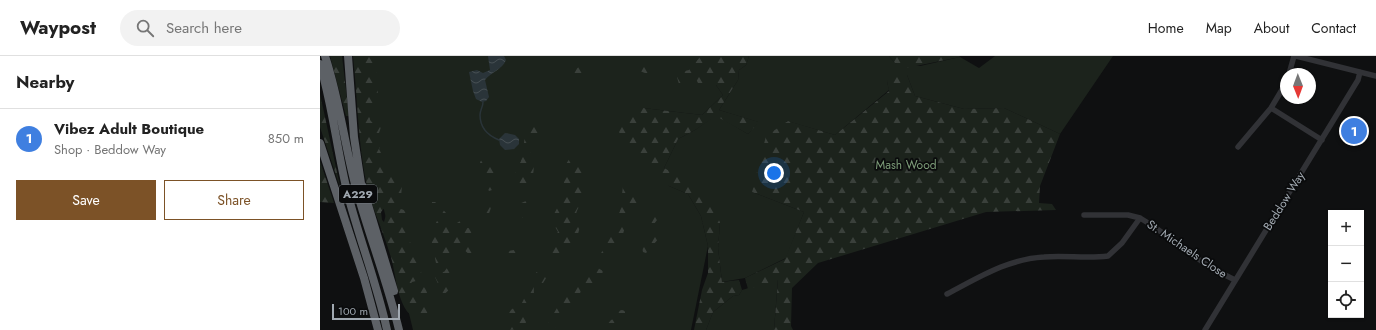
<!DOCTYPE html>
<html lang="en">
<head>
<meta charset="utf-8">
<style>
	body { margin:0; font-family:Jost,sans-serif; background:#f2f2f2; color:#222 }
	.controls { position:absolute; right:12px; bottom:12px; display:grid; overflow:hidden; border-radius:0px; box-shadow:0 1px 3px #0004 }
	.controls button { width:36px; height:36px; display:grid; place-items:center; padding:0; border:0; border-bottom:1px solid #e0e0e0; background:#fff; color:#222; font:20px sans-serif }
	.compass { position:absolute; left:960px; top:12px; width:36px; height:36px; border-radius:50%; background:#fff; box-shadow:0 1px 3px #0004; rotate:179deg }
	.scale { position:absolute; left:12px; bottom:10px; width:68px; box-sizing:border-box; padding-left:4px; border:2px solid #a1a9b1; border-top:0; font-size:11px; line-height:14px; white-space:nowrap; color:#a1a9b1; -webkit-text-stroke:3px #0a0b0c; paint-order:stroke }
	.you { position:absolute; left:454px; top:117px; width:14px; height:14px; margin:-10px; border:3px solid #fff; border-radius:50%; background:#1a73e8; box-shadow:0 0 0 6px #1a73e833 }
	.badge { display:grid; place-items:center; width:26px; height:26px; border-radius:50%; background:#7c5227; color:#fff; font-size:13px; font-weight:700 }
	.pin { position:absolute; translate:-50% -50%; border:2px solid #fff; box-shadow:0 1px 4px #0006 }
	.list { margin:0; padding:0; list-style:none }
	h2 { display:flex; justify-content:space-between; align-items:center; height:52px; margin:0; padding:0 16px; font-size:17px }
	h2 small { font-size:13px; font-weight:400; color:#767676 }
	.list li { display:grid; grid-template-columns:26px 1fr auto; gap:12px; align-items:center; box-sizing:border-box; height:60px; padding:0 16px; border-top:1px solid #e0e0e0 }
	.list b { display:block; font-size:15px; white-space:nowrap }
	.list p { margin:0; font-size:13px; white-space:nowrap; color:#767676 }
	.list em { font-size:13px; font-style:normal; color:#767676 }
	.actions { display:flex; gap:8px; padding:12px 16px }
	.actions a { flex:1; padding:9px 0; border:1px solid #7c5227; border-radius:0px; text-align:center; font-size:14px; color:#7c5227 }
	.actions .main { background:#7c5227; color:#fff }
	.icon { flex:none; width:22px; height:22px; fill:none; stroke:currentColor; stroke-width:2; stroke-linecap:round; stroke-linejoin:round }
	.map { position:relative; flex:none; width:1056px; height:274px; overflow:hidden }
	header { display:flex; align-items:center; gap:24px; box-sizing:border-box; height:56px; padding:0 20px; background:#fff; border-bottom:1px solid #e0e0e0 }
	header strong { font-size:19px }
	nav { display:flex; gap:22px; margin-inline-start:auto; font-size:14px }
	.search { width:280px; height:36px; background:#f2f2f2; display:flex; align-items:center; gap:10px; box-sizing:border-box; padding:0 14px; border-radius:22px; color:#767676; font-size:15px }
	main { display:flex }
	aside { flex:1; background:#fff }
	.map>svg:first-child { display:block }
	.green { fill:#1c231c }
	.forest { fill:url(#forest-firs) }
	.water { fill:url(#water-waves) }
	.lines { fill:none; stroke-linecap:round; stroke-linejoin:round }
	.stream { stroke:#2a3439; stroke-width:1.5 }
	.minor { stroke:#313236; stroke-width:5.5 }
	.highway { stroke:#5d6166; stroke-width:8 }
	.labels { text-anchor:middle; stroke-width:3.5; stroke-linejoin:round; paint-order:stroke }
	.shield { fill:#0a0b0c; stroke:#747a80; stroke-width:1 }
	.shield-label { font-size:11px; font-weight:bold; fill:#a1a9b1 }
	.park-label { font-size:12px; fill:#7c9c78; stroke:#0a0b0c }
	.street-label { font-size:12px; fill:#a1a9b1; stroke:#0a0b0c }
</style>
</head>
<body>
<header>
<strong>Waypost</strong>
<div class="search"><svg class="icon" aria-label="search" viewBox="0 0 24 24"><circle cx="10" cy="10" r="6"/><path d="M15 15l6 6"/></svg>Search here</div>
<nav><a>Home</a><a>Map</a><a>About</a><a>Contact</a></nav>
</header>
<main>
<aside>
<h2>Nearby<small></small></h2>
<ul class="list">
<li><span class="badge" style="background:#3f7fe0">1</span><div><b>Vibez Adult Boutique</b><p>Shop · Beddow Way</p></div><em>850 m</em></li>
</ul>
<div class="actions"><a class="main">Save</a><a>Share</a></div>
</aside>
<div class="map">
<svg width="1056" height="274" viewBox="0 0 1056 274">
	<defs>
		<pattern id="forest-firs" width="22" height="20" patternUnits="userSpaceOnUse"><rect width="22" height="20" fill="#1c231c"/><path d="M5 1l3.5 6h-7zM16 11l3.5 6h-7z" fill="#3a403b"/></pattern>
		<pattern id="water-waves" width="16" height="10" patternUnits="userSpaceOnUse"><rect width="16" height="10" fill="#2a3439"/><path d="M0 5q4-4 8 0t8 0" fill="none" stroke="#464f53"/></pattern>
	</defs>
	<rect width="100%" height="100%" fill="#0f1011"/>
	<path class="green" d="M 42,0 L 394,0 L 380,29 L 396,29 L 403,39 L 382,59 L 323,52 L 349,130 L 368,138 L 381,160 L 388,190 L 371,274 L 93,274 L 58,129 Z
		M 429,0 L 569,0 L 575,7 L 600,10 L 640,1 L 659,12 L 675,0 L 793,0 L 740,78 L 684,52 L 644,53 L 595,40 L 587,19 L 567,25 L 569,34 L 515,79 L 467,65 L 432,136 L 484,156 L 466,202 L 425,222 L 402,226 L 398,192 L 400,166 L 344,112 L 358,83 L 375,74 L 396,59 L 428,78 L 438,66 L 399,54 L 418,24 L 419,14 L 426,9 Z
		M 458,223 L 454,274 L 386,274 L 393,256 L 413,240 L 419,239 L 422,234 Z"/>
	<path class="forest" d="M 10,0 L 22,0 L 29,60 L 26,60 Z
		M 33,0 L 63,0 L 54,22 L 58,36 L 53,45 L 50,64 L 52,66 L 57,61 L 61,62 L 56,68 L 62,68 L 59,77 L 63,86 L 59,93 L 61,97 L 60,99 L 63,101 L 64,105 L 67,106 L 70,113 L 77,115 L 76,125 L 82,129 L 81,141 L 79,143 L 79,147 L 67,149 L 61,156 L 62,164 L 64,166 L 68,151 L 75,151 L 87,155 L 82,165 L 86,168 L 86,176 L 91,173 L 92,174 L 88,179 L 88,183 L 95,194 L 94,198 C 100,203 103,217 100,224 L 92,226 L 90,229 L 94,231 L 103,230 C 109,234 106,237 107,243 L 111,249 L 108,256 L 101,262 C 79,264 76,220 72,205 C 66,183 57,163 50,142 C 38,97 38,46 33,0 Z
		M 393,0 L 429,0 L 426,9 L 419,14 L 418,24 L 399,54 L 439,66 L 428,78 L 396,60 L 375,74 L 358,83 L 344,112 L 371,126 L 385,141 L 400,166 L 398,192 L 402,226 L 419,224 L 422,234 L 419,239 L 413,240 L 393,256 L 386,274 L 374,274 L 382,234 L 388,217 L 388,190 L 381,160 L 368,138 L 349,130 L 326,108 L 298,75 L 303,61 L 323,52 L 382,59 L 403,39 L 396,29 L 379,29 L 375,21 L 369,22 L 362,29 L 359,28 L 356,18 L 353,20 L 351,17 L 354,10 L 358,10 L 361,16 L 369,14 L 380,1 Z
		M 569,0 L 639,0 L 640,1 L 586,12 L 575,7 Z
		M 332,7 L 334,12 L 336,11 L 337,15 L 333,20 L 317,14 L 310,17 L 309,16 L 317,10 Z
		M 256,9 L 257,12 L 263,9 L 265,13 L 273,17 L 269,21 L 261,18 L 250,22 L 244,14 L 246,11 Z
		M 574,15 L 587,19 L 595,40 L 644,53 L 684,52 L 740,78 L 720,130 L 719,147 L 732,148 L 736,154 L 666,156 L 498,207 L 472,232 L 471,270 L 473,274 L 454,274 L 458,224 L 428,233 L 425,222 L 465,203 L 484,156 L 432,136 L 446,80 L 468,65 L 515,79 L 569,35 L 567,25 Z
		M 0,38 L 20,130 L 20,131 L 0,71 Z
		M 213,59 C 220,66 219,73 219,82 C 217,85 213,86 212,89 C 204,98 225,113 204,130 L 197,129 L 195,124 L 195,117 L 201,105 L 207,68 L 209,61 Z
		M 252,99 L 254,106 L 261,111 L 263,119 L 260,121 L 258,125 L 267,138 C 261,149 250,158 260,170 C 257,185 247,209 229,205 L 226,201 L 234,193 L 232,183 L 238,176 L 233,167 L 233,160 L 242,143 L 246,108 Z
		M 162,104 L 172,105 L 178,116 L 176,118 L 178,124 L 172,134 L 169,135 L 163,125 L 164,119 L 162,117 L 160,106 Z
		M 0,105 L 14,147 L 0,146 Z
		M 308,126 L 312,129 L 319,126 L 320,127 L 320,130 L 316,134 L 314,141 L 320,141 L 321,145 L 316,148 L 306,167 L 303,178 L 293,189 L 278,212 L 283,215 C 281,223 275,231 268,236 L 262,233 L 259,239 L 259,242 L 254,245 L 252,251 L 247,253 L 244,258 L 242,258 L 241,263 L 234,273 L 216,274 L 220,267 L 227,269 L 247,235 L 262,225 L 271,215 L 284,192 L 300,155 L 303,130 Z
		M 168,144 L 171,144 L 172,149 L 167,163 L 160,160 L 159,156 Z
		M 206,145 L 210,151 L 206,159 L 202,162 L 199,161 L 198,156 L 199,148 Z
		M 112,146 L 115,146 C 119,150 123,153 126,157 L 126,160 C 119,160 112,160 109,153 Z
		M 343,152 L 340,164 L 337,164 L 334,168 L 334,176 L 340,181 L 326,197 L 323,196 L 322,191 L 332,180 C 330,164 326,161 343,152 Z
		M 117,165 L 134,169 L 140,165 L 145,166 L 147,172 L 151,172 L 152,181 L 150,188 L 154,193 L 153,198 L 150,199 L 143,193 L 139,199 L 131,196 L 123,205 L 121,215 L 124,216 L 127,212 L 132,218 L 128,226 L 130,233 L 120,242 L 121,234 L 114,219 L 116,207 L 110,178 Z
		M 200,193 L 201,197 L 190,205 L 186,198 L 188,195 Z
		M 229,210 L 231,214 L 220,232 L 218,227 L 214,228 C 213,239 217,245 206,251 L 205,257 L 209,261 L 202,273 L 188,274 L 185,268 C 187,264 188,258 191,254 C 195,250 201,250 203,245 C 211,231 210,213 229,210 Z
		M 302,254 L 305,255 L 305,259 L 294,274 L 283,274 L 291,264 L 297,262 L 298,255 Z"/>
	<path class="water" d="M 168,0 L 184,0 L 186,4 C 182,14 171,16 165,24 L 169,41 L 166,45 L 162,46 L 156,43 L 153,35 L 149,16 L 157,14 L 163,17 L 170,14 Z
		M 185,77 L 195,79 L 199,83 L 199,88 L 194,93 L 185,94 L 180,89 L 179,83 Z"/>
	<g class="lines">
		<path class="stream" d="M 163,46 C 163,51 160,54 160,59 C 160,72 169,80 179,84"/>
		<path class="minor" d="M 976,0 L 1056,20
			M 969,18 L 974,0
			M 951,52 L 1002,84
			M 918,91 L 951,52 L 966,27
			M 764,159 L 808,159 L 820,162
			M 627,238 C 658,222 687,203 724,201 C 745,199 767,203 788,200 L 802,187 L 820,162 L 833,170 L 891,212 L 915,224
			M 885,274 L 1038,24 L 1040,16"/>
		<path class="highway" d="M 5,0 C 19,42 24,85 35,128 C 48,177 67,224 79,274
			M 28,0 L 34,81 L 42,134
			M 0,8 C 13,51 17,96 28,139 C 40,185 57,228 67,274
			M 0,87 L 44,222 L 58,274
			M 42,129 L 74,235"/>
	</g>
	<g class="labels">
		<rect class="shield" x="19" y="129" width="38" height="18" rx="3"/>
		<g class="shield-label">
			<text x="38" y="142">A229</text>
		</g>
		<g class="park-label">
			<text x="586" y="113">Mash Wood</text>
		</g>
		<g class="street-label">
			<text transform="translate(964 145) rotate(-58)" y="4">Beddow Way</text>
			<text transform="translate(867 193) rotate(34)" y="4">St. Michaels Close</text>
		</g>
	</g>
</svg>
<div class="controls">
<button>+</button>
<button>−</button>
<button><svg class="icon" aria-label="locate" viewBox="0 0 24 24"><circle cx="12" cy="12" r="6"/><path d="M12 2v4M12 18v4M2 12h4M18 12h4"/></svg></button>
</div>
<svg class="compass" viewBox="-18 -18 36 36"><path d="M0-13l5 13h-10z" fill="#e53935"/><path d="M0 13l5-13h-10z" fill="#767676"/></svg>
<div class="scale">100 m</div>
<div class="you"></div>
<div class="pin badge" style="left:1034px;top:75px;background:#3f7fe0">1</div>
</div>
</main>
</body>
</html>
